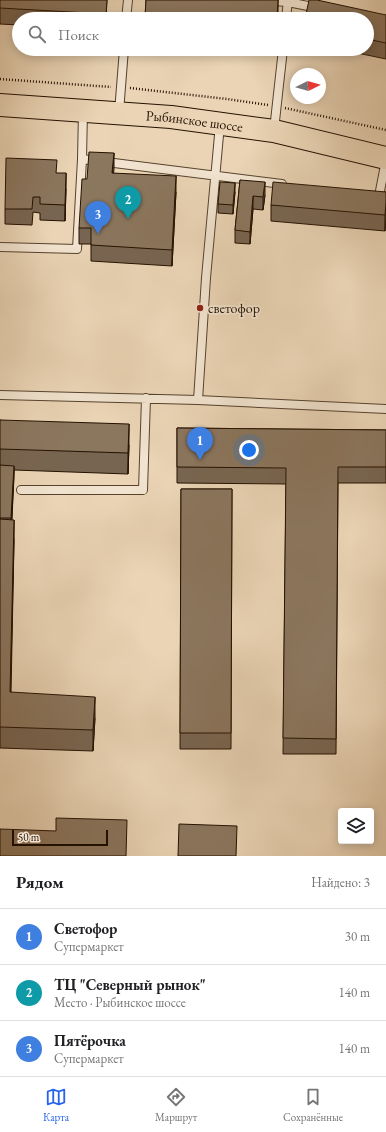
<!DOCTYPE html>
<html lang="ru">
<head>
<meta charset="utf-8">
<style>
	body { margin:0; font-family:"EB Garamond",serif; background:#f2f2f2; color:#202124 }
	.controls { position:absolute; right:12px; bottom:12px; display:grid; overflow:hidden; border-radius:4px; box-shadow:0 2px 10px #0003 }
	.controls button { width:36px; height:36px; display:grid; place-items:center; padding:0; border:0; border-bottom:1px solid #e0e0e0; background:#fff; color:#202124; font:20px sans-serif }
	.compass { position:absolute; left:290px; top:68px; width:36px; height:36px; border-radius:50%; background:#fff; box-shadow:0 2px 10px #0003; rotate:85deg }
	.scale { position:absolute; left:12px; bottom:10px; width:96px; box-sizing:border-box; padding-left:4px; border:2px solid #241100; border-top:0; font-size:11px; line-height:14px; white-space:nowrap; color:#241100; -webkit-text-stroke:3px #f1e3cf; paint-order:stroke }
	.you { position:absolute; left:249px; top:450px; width:14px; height:14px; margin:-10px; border:3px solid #fff; border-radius:50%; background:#1a73e8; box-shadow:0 0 0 6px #1a73e833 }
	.badge { display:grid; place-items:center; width:26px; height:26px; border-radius:50%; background:#2563eb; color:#fff; font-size:13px; font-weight:700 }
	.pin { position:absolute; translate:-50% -33px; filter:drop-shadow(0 1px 2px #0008) }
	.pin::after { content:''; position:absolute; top:21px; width:14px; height:12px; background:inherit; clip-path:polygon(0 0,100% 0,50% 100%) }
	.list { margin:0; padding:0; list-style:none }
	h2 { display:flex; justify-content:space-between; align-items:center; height:52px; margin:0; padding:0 16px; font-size:17px }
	h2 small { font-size:13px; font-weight:400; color:#757577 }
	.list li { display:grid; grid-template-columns:26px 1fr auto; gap:12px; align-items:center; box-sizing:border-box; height:56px; padding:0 16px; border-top:1px solid #e0e0e0 }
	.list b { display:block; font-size:15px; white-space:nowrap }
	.list p { margin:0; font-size:13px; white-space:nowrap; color:#757577 }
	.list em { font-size:13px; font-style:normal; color:#757577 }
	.icon { flex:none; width:22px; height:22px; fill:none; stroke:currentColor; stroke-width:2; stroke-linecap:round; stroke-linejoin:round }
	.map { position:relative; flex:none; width:386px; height:856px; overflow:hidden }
	.search { position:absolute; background:#fff; box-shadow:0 2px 10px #0003; left:12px; right:12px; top:12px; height:44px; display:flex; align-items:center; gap:10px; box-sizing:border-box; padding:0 14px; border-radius:22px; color:#757577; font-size:15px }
	.sheet { height:220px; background:#fff }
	nav { display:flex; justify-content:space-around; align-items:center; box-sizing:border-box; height:56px; border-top:1px solid #e0e0e0; background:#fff; font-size:11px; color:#757577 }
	nav a { display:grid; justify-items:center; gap:2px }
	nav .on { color:#2563eb }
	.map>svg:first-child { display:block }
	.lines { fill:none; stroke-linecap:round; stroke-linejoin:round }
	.lane-casing { stroke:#56422d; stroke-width:10 }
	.primary-casing { stroke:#241100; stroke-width:24 }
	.path { stroke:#241100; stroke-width:2.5; stroke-dasharray:1 2; stroke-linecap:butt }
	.lane { stroke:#f1e3cf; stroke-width:8 }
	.primary { stroke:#ead4b5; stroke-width:22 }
	.wall { fill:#786551; stroke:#241100 }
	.shaded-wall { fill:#615342; stroke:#241100 }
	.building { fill:#8b765e; stroke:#241100 }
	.poi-dot { fill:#8f2418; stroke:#f1e3cf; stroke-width:1.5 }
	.labels { text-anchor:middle; stroke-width:3.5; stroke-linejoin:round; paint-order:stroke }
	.street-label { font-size:14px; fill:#241100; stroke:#f1e3cf }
	.poi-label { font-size:14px; fill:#241100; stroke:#f1e3cf; text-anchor:start }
</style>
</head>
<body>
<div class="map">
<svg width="386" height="856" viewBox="0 0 386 856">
	<rect width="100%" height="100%" fill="#ead4b5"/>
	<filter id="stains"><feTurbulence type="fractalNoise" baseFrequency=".005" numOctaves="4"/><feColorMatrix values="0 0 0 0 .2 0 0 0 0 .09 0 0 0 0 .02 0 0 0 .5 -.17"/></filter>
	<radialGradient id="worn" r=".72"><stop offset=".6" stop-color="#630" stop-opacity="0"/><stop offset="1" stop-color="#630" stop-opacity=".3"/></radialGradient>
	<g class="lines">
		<g class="lane-casing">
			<path id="lane" d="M 256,0 L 288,2 L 318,8
				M 126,19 L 128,0
				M 286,19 L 288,0
				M 119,112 L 124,49
				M 274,130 L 283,49
				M 82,159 L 282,184
				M 373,196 L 379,196 L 386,160
				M 0,247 L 77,249 L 82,159 L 83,111
				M 0,395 L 198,400 L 386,409
				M 198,400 L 206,278 L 220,124
				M 21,490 L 143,490 L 146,398"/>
		</g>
		<g class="primary-casing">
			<g id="primary">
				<path id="s1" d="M 0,105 L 171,117 L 274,131 L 386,158"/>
			</g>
		</g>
		<path class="path" d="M 0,79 L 111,87
			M 130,88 L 227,99 L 268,105
			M 285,108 L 386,130"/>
		<use href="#lane" class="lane"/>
		<use href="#primary" class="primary"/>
	</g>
	<path class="wall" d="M 0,0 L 107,0 L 106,19 L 19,19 L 19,25 L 0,24 Z
		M 146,0 L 278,12 L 278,19 L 145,19 Z
		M 386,15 L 386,59 L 338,49 L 367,49 L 367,19 Z
		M 57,173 L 66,189 L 65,221 L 40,220 L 40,213 L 33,212 L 32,225 L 5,224 L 5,209 Z
		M 113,173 L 176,192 L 172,266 L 91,261 L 91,244 L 79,244 L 79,228 Z
		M 240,180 L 265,195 L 263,210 L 253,209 L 250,244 L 235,243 L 235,230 Z
		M 235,192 L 233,214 L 218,213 L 218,204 Z
		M 386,192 L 385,231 L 271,221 L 271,205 Z
		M 0,420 L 129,445 L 128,474 L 14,470 L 12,520 L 14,541 L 11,692 L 95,718 L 93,751 L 0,748 Z
		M 177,428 L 386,430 L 386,483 L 338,483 L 336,754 L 283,754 L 286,484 L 177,483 Z
		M 181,489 L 232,489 L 231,749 L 180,749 Z"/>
	<path class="shaded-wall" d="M 278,0 L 278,19 L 277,19 Z
		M 114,153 L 114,169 L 112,188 L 112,173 Z
		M 66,173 L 66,189 L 65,221 L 65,205 Z
		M 176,176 L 176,192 L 172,266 L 172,250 Z
		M 265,182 L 265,195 L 263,210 L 263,197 Z
		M 235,183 L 235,192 L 233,214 L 233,205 Z
		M 253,196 L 253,209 L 250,244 L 250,232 Z
		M 386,202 L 386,218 L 385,231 L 385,215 Z
		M 129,424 L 129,445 L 128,474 L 128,453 Z
		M 14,466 L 14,478 L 11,530 L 11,518 Z
		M 14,520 L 14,541 L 10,713 L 10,692 Z
		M 95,697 L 95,718 L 93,751 L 93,730 Z"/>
	<path class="building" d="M 0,0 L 107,0 L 106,14 L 0,8 Z
		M 146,0 L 278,0 L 277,19 L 200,19 L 145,16 Z
		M 309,0 L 317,0 L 386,15 L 386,43 L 367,39 L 367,19 L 305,19 Z
		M 89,152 L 114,153 L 112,173 L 176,176 L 172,250 L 91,245 L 91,228 L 79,228 L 82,179 L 87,179 Z
		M 6,158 L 57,160 L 56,173 L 66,173 L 65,205 L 40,204 L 40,197 L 33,197 L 32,209 L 5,209 Z
		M 240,180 L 265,182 L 263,197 L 253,196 L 250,232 L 235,230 Z
		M 220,182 L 235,183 L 233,205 L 218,204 Z
		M 273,182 L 386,192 L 386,202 L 385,215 L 271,205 Z
		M 0,420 L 129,424 L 128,453 L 0,449 Z
		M 177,428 L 386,430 L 386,467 L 338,467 L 336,739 L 283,738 L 286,468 L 177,467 Z
		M 0,465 L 14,466 L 11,518 L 0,518 Z
		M 181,489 L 232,489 L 231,733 L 180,733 Z
		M 0,519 L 14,520 L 10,692 L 95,697 L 93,730 L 0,727 Z
		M 56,818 L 127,820 L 126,856 L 0,856 L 0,829 L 56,831 Z
		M 179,824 L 237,826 L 236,856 L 178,856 Z"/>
	<circle class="poi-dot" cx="200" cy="308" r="4"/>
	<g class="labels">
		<g class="street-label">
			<text dy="5" stroke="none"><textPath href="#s1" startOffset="195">Рыбинское шоссе</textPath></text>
		</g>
		<g class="poi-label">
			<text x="208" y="313">светофор</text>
		</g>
	</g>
	<rect width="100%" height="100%" filter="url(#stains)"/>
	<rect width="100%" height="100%" fill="url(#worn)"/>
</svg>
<div class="controls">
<button><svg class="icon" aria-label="layers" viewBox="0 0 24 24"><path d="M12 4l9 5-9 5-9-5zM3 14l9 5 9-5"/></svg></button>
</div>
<svg class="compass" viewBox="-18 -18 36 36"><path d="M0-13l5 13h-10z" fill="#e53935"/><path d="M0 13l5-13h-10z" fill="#757577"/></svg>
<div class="scale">50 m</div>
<div class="you"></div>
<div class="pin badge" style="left:200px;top:460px;background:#3f7fe0">1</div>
<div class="pin badge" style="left:128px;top:219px;background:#0f9aa8">2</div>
<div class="pin badge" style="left:98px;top:234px;background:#3f7fe0">3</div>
<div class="search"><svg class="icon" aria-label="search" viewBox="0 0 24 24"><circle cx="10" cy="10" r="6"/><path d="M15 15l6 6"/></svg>Поиск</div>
</div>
<section class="sheet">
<h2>Рядом<small>Найдено: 3</small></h2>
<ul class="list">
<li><span class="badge" style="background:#3f7fe0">1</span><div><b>Светофор</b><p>Супермаркет</p></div><em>30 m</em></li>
<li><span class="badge" style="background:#0f9aa8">2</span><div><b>ТЦ &quot;Северный рынок&quot;</b><p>Место · Рыбинское шоссе</p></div><em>140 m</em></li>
<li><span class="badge" style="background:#3f7fe0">3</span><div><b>Пятёрочка</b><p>Супермаркет</p></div><em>140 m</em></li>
</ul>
</section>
<nav>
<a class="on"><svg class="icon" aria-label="map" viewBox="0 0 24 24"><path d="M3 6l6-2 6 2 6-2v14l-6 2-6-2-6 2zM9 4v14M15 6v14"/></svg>Карта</a>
<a><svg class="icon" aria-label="directions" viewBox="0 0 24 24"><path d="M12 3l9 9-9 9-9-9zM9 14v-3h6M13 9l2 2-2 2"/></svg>Маршрут</a>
<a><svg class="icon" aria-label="saved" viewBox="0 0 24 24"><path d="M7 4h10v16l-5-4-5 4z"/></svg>Сохранённые</a>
</nav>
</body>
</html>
